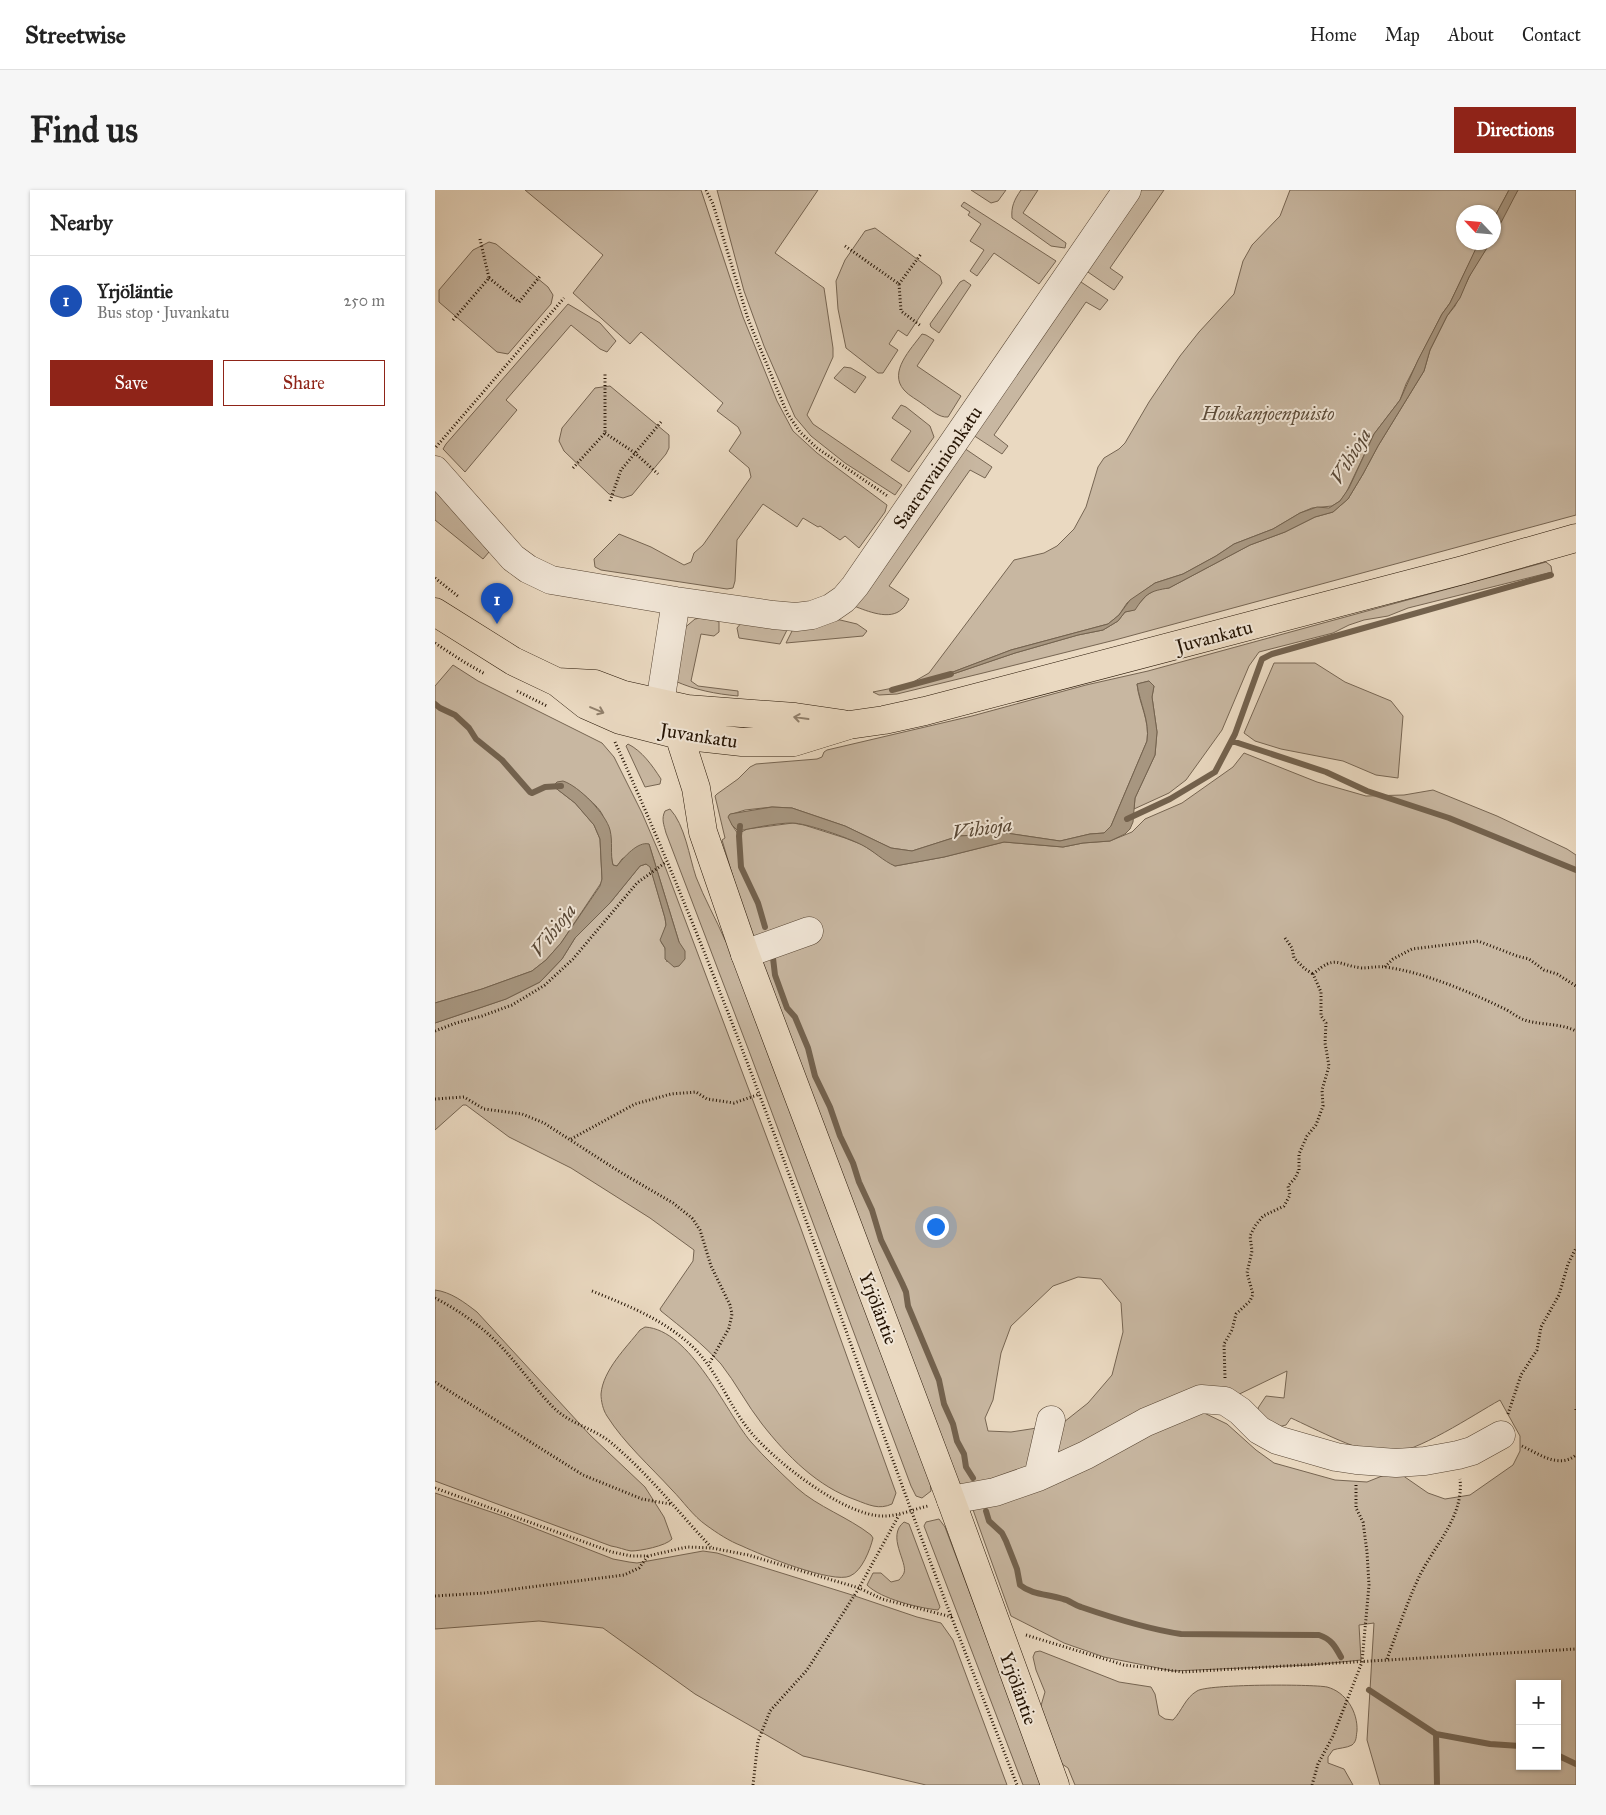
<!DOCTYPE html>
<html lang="en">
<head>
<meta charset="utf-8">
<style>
	body { margin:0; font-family:"IM FELL Great Primer",serif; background:#f6f6f6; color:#222 }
	.controls { position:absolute; right:15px; bottom:15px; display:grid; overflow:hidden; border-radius:0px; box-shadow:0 1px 4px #0004 }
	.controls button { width:45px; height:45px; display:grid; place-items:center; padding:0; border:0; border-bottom:1px solid #e0e0e0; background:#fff; color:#222; font:25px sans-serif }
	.compass { position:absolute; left:1021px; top:15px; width:45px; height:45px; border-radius:50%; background:#fff; box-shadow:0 1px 4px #0004; rotate:296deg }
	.you { position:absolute; left:500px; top:1036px; width:18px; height:18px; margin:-12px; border:4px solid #fff; border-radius:50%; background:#1a73e8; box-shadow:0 0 0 8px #1a73e833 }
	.badge { display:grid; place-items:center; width:32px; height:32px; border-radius:50%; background:#8f2418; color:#fff; font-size:16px; font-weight:700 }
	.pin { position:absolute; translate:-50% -41px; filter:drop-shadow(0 1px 2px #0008) }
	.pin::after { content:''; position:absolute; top:26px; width:18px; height:15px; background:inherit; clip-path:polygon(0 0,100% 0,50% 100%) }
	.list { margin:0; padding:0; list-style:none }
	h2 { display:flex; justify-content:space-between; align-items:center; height:65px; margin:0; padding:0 20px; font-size:21px }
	h2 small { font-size:16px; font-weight:400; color:#767676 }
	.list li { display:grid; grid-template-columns:32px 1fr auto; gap:15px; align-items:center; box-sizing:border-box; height:90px; padding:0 20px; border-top:1px solid #e0e0e0 }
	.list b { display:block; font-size:19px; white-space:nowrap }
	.list p { margin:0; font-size:16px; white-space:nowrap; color:#767676 }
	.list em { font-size:16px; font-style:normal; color:#767676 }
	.actions { display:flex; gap:10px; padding:15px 20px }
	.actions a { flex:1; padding:11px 0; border:1px solid #8f2418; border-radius:0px; text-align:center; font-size:18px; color:#8f2418 }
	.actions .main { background:#8f2418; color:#fff }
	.map { position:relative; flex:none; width:1141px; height:1595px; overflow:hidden; border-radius:0px }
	header { display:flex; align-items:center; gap:30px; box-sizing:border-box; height:70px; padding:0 25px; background:#fff; border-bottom:1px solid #e0e0e0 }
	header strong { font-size:24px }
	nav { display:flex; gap:28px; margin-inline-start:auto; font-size:18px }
	.intro { display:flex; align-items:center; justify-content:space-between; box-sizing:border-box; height:120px; padding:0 30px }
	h1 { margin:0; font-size:35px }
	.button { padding:12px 22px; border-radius:0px; background:#8f2418; color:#fff; font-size:18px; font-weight:700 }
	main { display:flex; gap:30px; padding:0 30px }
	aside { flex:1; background:#fff; border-radius:0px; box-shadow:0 1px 4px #0004 }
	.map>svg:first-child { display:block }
	.green { fill:#c8b7a1; stroke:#766552; fill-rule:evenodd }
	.water { fill:#a79680; stroke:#73624e }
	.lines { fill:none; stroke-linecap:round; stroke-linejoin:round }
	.stream { stroke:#73624e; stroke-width:6 }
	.minor-casing { stroke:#564432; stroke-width:29 }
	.major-casing { stroke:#241303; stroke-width:29 }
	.path { stroke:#241303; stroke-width:3; stroke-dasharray:1 2.5; stroke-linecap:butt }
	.minor { stroke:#f1e6d7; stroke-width:28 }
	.major { stroke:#ead9c1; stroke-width:28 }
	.oneway { stroke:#91806c }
	.labels { text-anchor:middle; stroke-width:4; stroke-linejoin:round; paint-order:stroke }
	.park-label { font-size:19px; font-style:italic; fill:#5d4c3a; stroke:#f1e6d7 }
	.street-label { font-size:19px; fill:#241303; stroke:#f1e6d7 }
	.water-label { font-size:20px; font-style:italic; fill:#584735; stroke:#f1e6d7 }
</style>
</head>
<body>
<header>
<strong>Streetwise</strong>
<nav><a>Home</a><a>Map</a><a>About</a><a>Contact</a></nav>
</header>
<div class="intro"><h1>Find us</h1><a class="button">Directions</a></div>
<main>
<aside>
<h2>Nearby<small></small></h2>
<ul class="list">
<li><span class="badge" style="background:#1a4fb4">1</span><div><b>Yrjöläntie</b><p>Bus stop · Juvankatu</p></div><em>250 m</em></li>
</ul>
<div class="actions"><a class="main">Save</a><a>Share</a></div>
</aside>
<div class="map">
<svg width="1141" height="1595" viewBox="0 0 1141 1595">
	<rect width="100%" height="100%" fill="#ead9c1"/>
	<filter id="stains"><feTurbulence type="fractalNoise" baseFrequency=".004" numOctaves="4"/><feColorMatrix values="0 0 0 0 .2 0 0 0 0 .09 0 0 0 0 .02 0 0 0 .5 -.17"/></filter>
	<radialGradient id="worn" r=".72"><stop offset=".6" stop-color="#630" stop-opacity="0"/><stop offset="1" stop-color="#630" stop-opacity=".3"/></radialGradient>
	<path class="green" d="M 90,0 L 266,0 L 308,127 L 342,211 L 358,241 L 382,263 L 452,315 L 450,322 L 424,358 L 410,346 L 405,350 L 385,336 L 383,337 L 368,328 L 362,337 L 328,314 L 302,350 L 300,391 L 298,398 L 292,399 L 166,380 L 160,377 L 159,369 L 184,344 L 216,357 L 249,375 L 256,372 L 259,363 L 268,355 L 316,287 L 314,278 L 294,261 L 306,243 L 303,237 L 282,221 L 288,213 L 206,142 L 195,154 L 138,103 L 168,65 Z
		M 282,0 L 383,0 L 340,63 L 389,98 L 398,158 L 398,167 L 372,225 L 378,234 L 467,295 L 460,305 L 410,273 L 376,246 L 360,227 L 329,156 L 309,101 Z
		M 536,0 L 571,0 L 563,11 L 556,13 Z
		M 586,0 L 603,0 L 588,23 L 631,53 L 630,58 L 616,56 L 577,28 C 576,17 579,10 586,0 Z
		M 706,0 L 729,0 L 675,78 L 688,87 L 679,100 L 650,80 Z
		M 855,0 L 1074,0 L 1059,28 L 1058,22 L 1028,22 L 1028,52 L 1044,53 L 1015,113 L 1007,124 L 971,194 L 965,210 L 939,244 L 911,303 L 905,311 L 897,316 L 877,318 L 865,323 L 838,339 L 799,354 L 781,366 L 748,384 L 720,393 L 692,413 L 684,425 L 673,434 L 576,460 L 510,485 L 509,487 L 580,463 L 643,445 L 668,440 L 683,431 L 690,422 L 698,420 L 712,405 L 722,399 L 734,398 L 815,355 L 850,342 L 880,327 L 898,322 L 913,309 L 928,284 L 943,256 L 989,181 L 995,160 L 1012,126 L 1020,116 L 1037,81 L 1055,53 L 1058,52 C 1059,37 1075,14 1083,0 L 1141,0 L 1141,325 L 680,450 L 548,483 L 462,504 L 444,505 L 438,502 L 473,495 L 494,483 L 579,370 L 609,363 L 622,356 L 639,339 L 651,317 L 663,277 L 669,268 L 684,259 L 690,253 L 714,212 L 745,166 L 764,142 L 799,104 L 808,71 L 817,55 L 845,26 Z
		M 529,12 L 621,71 L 604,94 L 559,63 L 542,86 L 535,81 L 549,60 L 535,51 L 546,34 L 533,25 L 535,22 L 526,16 Z
		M 440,38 L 505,86 L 507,93 L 472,146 L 463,140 L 454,154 L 463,160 L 448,183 L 443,183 L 411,158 L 403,119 L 401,91 L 410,70 L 430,41 Z
		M 54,52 L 61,54 L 113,97 L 118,105 L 116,114 L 73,164 L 62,162 L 4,112 L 4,100 L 38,60 Z
		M 529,90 L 536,95 L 504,143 L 496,137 L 495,134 L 525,92 Z
		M 643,90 L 673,110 L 665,120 L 651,112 L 559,245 L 573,256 L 567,264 L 538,245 Z
		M 133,114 L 165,133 L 181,151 L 172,162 L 165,159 L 136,135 L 71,210 L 82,220 L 30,282 L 8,259 L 11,254 Z
		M 487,144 L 491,145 L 499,150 L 482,176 L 526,206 L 513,227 C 504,228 495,219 489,215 C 483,210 474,206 469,200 C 453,182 476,159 487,144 Z
		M 409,177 L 416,178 L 431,187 L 420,203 L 399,188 Z
		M 175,196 L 234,245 L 234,258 L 231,264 L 197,305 L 188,308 L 174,304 L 129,261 L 124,251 L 127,238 L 160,198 Z
		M 466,215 L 471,217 L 495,236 L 499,247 L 474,282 L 456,270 L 476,241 L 457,228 Z
		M 529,258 L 557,277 L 550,288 L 535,280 L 454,396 L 474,409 C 472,412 470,417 467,419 C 455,431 432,421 419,416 Z
		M 0,298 L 54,362 L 48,369 L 0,330 Z
		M 1111,372 L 1116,376 L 1117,382 L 973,418 L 953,426 L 929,430 L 914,435 L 898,443 L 824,462 L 814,476 L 787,540 L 751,590 L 734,603 L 699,619 L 700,608 L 720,565 L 722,542 L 717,507 L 719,496 L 714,491 L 702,494 C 704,514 715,530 712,551 L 676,636 L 669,643 L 655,644 L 625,651 L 571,643 L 524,646 L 477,661 L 456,658 L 410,636 L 357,618 L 337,617 L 310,620 L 294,625 L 297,635 L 303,644 L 312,639 L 358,633 L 369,635 L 410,648 L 428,655 L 460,676 L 509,667 L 569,652 L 628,657 L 648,653 L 675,651 L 697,642 L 710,629 L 747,613 L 798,577 L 809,563 L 882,592 L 931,606 L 969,605 L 998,600 L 1062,626 L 1132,659 L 1141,665 L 1141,1595 L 945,1595 L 932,1550 L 939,1433 L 924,1435 L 926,1470 L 877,1475 L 738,1481 L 669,1467 L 629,1453 L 576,1426 L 537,1317 L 765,1221 L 792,1234 L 821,1260 L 839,1273 L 900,1290 L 932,1292 L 952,1284 L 967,1285 L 993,1303 L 1010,1309 L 1035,1305 L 1078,1275 L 1085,1261 L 1085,1246 L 1065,1210 C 1038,1225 982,1263 952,1264 C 930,1265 878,1238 856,1228 L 851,1235 L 839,1238 L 826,1231 L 823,1218 L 831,1206 L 849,1208 L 852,1181 L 790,1211 L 617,1266 L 629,1232 L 653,1213 L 677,1185 L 688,1142 L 686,1113 L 666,1089 L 643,1087 L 618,1096 L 576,1136 L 566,1163 L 558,1210 L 550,1228 L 553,1241 L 576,1242 L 602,1238 L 600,1277 L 525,1297 L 317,751 L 287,650 L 290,648 L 280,606 L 282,604 L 303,589 L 315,577 L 321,574 L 382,569 L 387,567 L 389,562 L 392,560 L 537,526 L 651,495 L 713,481 ZM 1085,1494 L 1122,1494 L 1122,1576 L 1085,1576 Z
		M 275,426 L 284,432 L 284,442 L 279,446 L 266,444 L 256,491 L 263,496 L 303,501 L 303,506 C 281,504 260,500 240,491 L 247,440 L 260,429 Z
		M 401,429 L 422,434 L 432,441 L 428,446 L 351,453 L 358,439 Z
		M 307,432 L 353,438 L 345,454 L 304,448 L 302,438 Z
		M 839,473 L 880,473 L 910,492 L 956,511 L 968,526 L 963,588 L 941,585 L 908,571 L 846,559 L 820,551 L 809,543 Z
		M 18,475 L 43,491 L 167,553 L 179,567 L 207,623 L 231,679 L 365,1036 L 461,1303 L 457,1314 C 444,1320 434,1315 421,1310 C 383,1297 352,1266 327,1234 C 312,1215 301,1193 286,1174 C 268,1154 247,1138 226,1121 L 225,1119 L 258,1071 L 259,1060 L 215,1028 L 136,978 L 74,947 L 31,915 L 28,915 L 0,940 L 0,833 L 71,809 L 105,792 L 127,769 L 140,748 L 175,713 L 205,676 L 211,674 L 215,676 L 230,728 L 231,735 L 226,752 L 230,758 L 232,772 L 244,752 L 214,654 L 187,669 L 182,676 L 178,675 C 175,664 172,633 167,624 C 163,615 135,591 124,592 L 118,596 L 140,613 L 159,635 L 165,649 L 167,689 L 166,693 L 126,753 L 111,770 L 97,781 L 47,799 L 0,813 L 0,496 Z
		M 193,554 C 207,561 217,575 226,589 L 225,594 L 210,597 L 191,556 Z
		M 235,619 C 250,635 254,666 261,687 C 269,708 281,729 290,750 L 294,756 L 495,1291 L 496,1301 L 487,1308 L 481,1306 L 476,1296 L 314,861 L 231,643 C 229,635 226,629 230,621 Z
		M 0,1100 C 16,1102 29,1112 42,1122 L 155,1245 L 210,1297 L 229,1327 L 237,1349 C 231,1356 205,1361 196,1361 C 190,1360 183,1357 176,1356 L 0,1291 Z
		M 210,1137 C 256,1140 290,1221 316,1252 C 330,1268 346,1283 362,1298 C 383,1317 413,1327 436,1345 L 438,1348 C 435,1360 427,1381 415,1386 C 398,1394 326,1365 307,1356 C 294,1351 282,1343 271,1335 C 258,1326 248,1311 237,1300 C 215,1276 189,1253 172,1226 C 168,1220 166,1211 166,1204 C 168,1180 191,1158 205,1140 Z
		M 0,1303 L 71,1327 L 178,1369 L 194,1372 L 202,1373 L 268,1361 L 282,1363 L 414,1404 L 482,1427 L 506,1433 L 518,1450 L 572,1595 L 491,1595 L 368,1566 L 260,1504 L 168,1438 L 104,1431 L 0,1439 Z
		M 504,1329 L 510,1337 L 607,1595 L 588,1595 L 489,1336 L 491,1332 Z
		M 469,1332 L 474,1334 L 505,1417 L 503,1420 C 484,1418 446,1409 432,1395 L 438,1383 L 446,1383 L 456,1392 L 464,1390 C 465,1389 469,1384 469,1383 C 473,1372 451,1346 469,1332 Z
		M 605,1461 L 684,1492 L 716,1497 L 720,1504 L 724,1525 L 730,1529 L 738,1530 C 747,1521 750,1508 762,1501 C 772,1494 876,1494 892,1497 C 911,1502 923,1522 922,1541 C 921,1546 922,1551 917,1555 C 912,1558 903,1558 898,1560 L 893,1567 L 893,1573 L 909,1579 L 918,1595 L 640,1595 L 633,1578 L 627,1574 L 605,1519 L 610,1502 L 601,1480 L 598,1467 L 600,1462 Z"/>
	<path class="water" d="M 1074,0 L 1083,0 L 1059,46 L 1059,28 Z
		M 1044,52 L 1055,53 L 1034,87 L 1025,108 L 1012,126 L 995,160 L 989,181 L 943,256 L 928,284 L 913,309 L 898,322 L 880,327 L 850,342 L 815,355 L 734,398 C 715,401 711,403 700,420 L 690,422 L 683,431 L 668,440 L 643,445 L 580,463 L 509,487 L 510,485 L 576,460 L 673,434 L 684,425 L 695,410 L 720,393 L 748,384 L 781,366 L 799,354 L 838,339 L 865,323 L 882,317 L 894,318 L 905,311 L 914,298 L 939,244 L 965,210 L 983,170 L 1007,124 L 1015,113 Z
		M 714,491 L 719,496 L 717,507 L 722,542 L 720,565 L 700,608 L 698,632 L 695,639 L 690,644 L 675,651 L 648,653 L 628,657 L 569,652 L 509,667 L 460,676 C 448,671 439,661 427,655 C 414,648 371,633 357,633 C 341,633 319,638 303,641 L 297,635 L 293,627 L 295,624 L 337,617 L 357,618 L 410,636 L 456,658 L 477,661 L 524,646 L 571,643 L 625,651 L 655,644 L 669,643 L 676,636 L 712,551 C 715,531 705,514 702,494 Z
		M 128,591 C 144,596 171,624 175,640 C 178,652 175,664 178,675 L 182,676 C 189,667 203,651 214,654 L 244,752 L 250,761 L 250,769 L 244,776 L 239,777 L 230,769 L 230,758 L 225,750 L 231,735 L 230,728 L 215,677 L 211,674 L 205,676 L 175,713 L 140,748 L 127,769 L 105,792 L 71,809 L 0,833 L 0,813 L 47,799 L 97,781 L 111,770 L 126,753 L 165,696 L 167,689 L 165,649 L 159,635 L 140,613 L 118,596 L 122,592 Z"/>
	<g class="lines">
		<path class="stream" d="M 457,500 L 516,484
			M 0,514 L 5,518 L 20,525 L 34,538 L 41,549 L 67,570 L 95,602 L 97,603 L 110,597 L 126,596
			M 797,551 L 891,582 L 932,601 L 1014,628 L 1141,680
			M 692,629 L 735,609 L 780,582 L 800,544 L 827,469 L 837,464 L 1116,385
			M 305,636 L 304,646 L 306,677 L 323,713 L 330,737
			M 338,768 L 340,785 L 352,818 L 360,827 L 373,858 L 380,886 L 395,917 L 405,946 L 418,973 L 424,992 L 437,1020 L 446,1050 L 467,1093 L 471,1102 L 473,1116 L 504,1190 L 509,1214 L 518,1234 L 522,1251 L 529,1264 L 531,1277 L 538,1288
			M 551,1321 L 554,1331 L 567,1343 L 571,1351 L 582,1379 L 585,1395 C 597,1405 613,1404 628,1409 C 634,1410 639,1415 646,1417 C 678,1428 712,1439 746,1444 L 884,1445 C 896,1449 900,1456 906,1467
			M 934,1500 L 1001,1544 L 1055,1554 L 1085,1556
			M 1001,1544 L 1002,1595
			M 1122,1565 L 1141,1574"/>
		<g class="minor-casing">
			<path id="minor" d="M 0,280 L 78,368 L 93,379 L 116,390 L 241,411 L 338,425 L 361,427 L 377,425 L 396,418 L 409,409 L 420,396 L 692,0
				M 225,513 L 241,411
				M 310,764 L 374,741
				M 603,1287 L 616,1230
				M 516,1310 L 560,1302 L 603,1287 L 651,1265 L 711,1232 L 766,1209 L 790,1211 L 805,1221 L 824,1240 L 842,1250 L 901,1267 L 921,1270 L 961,1273 L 990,1271 L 1023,1265 L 1037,1261 L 1066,1245"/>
		</g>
		<g class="major-casing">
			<path id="major" d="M 0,422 L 78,471 L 122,492 L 151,515 L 185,530 L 244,545 L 307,552 L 359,552 L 414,535 L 449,530 L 490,521 L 1028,380 L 1141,348
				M 122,492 L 160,494 L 189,505 L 252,519 L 360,527 L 408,534
				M 225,513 L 244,545 L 261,598 L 268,642 L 310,764 L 516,1310 L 620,1595"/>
		</g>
		<path class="path" d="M 271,0 L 278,14 L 313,129 L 352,223 L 365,242 L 382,258 L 454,307
			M 410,56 L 464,94 L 466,121 L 486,136
			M 54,88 L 84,112 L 106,85
			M 464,94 L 486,64
			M 18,130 L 54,88 L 45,49
			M 170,243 L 200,263 L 223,284
			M 1,257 L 129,108
			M 138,278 L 170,243 L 170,182
			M 175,311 L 186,280 L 226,232
			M 0,388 L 24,407
			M 0,453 L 29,472 L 50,484
			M 82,501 L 112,516
			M 180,552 C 293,801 381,1061 475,1317 C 509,1410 546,1502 582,1595
			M 850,748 L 857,758 L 859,768 L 870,779 L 878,784
			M 950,777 L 958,769 L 977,759 L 1043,751 L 1082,766 L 1094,769 L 1109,780 L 1122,784 L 1141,796
			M 0,841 L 21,833 L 47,826 L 77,815 L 110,795 L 138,769 L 202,693 L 231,672
			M 0,909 L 29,907 L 49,919 L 87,924 L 109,933 L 185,982 L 238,1013 L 257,1028 L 265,1040 L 276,1076 L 295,1115 L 297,1124 L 294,1138 L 274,1174
			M 136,949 L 200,914 L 236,904 L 261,902 L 272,909 L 299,913 L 325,904
			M 157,1101 C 194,1116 230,1130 259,1158 C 283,1182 293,1214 314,1240 C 338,1270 410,1327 449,1326 C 464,1326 479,1319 493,1316
			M 0,1108 C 27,1122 52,1140 72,1163 C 88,1181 102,1201 119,1218 C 134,1233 157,1238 174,1251 C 212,1282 243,1322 276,1357
			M 790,1188 L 789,1154 L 797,1140 L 801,1124 L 815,1111 L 818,1104 L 812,1083 L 817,1061 L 815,1046 L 820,1036 L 828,1026 L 849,1016 L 855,1005 L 853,996 L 860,988 L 864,980 L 864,964 L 872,946 L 881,935 L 888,916 L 887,900 L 894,876 L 890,853 L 891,833 L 886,826 L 886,802 L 878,784 C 901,764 902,775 927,778 C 934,778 942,776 950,777 C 989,782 1037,803 1072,820 C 1077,823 1081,826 1085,828 C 1101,836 1123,832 1141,841
			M 0,1192 L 148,1285 L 207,1309 L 235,1314
			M 1141,1219 L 1141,1222
			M 1073,1224 L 1086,1185 L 1102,1160 L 1106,1137 L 1124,1105 L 1133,1074 L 1141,1058
			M 1087,1256 C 1104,1264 1124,1279 1141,1265
			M 0,1298 L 177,1362 L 196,1366 L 213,1366 L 252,1357 L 277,1358 L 313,1365 L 424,1398 L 464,1325
			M 0,1406 L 49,1403 L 189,1385 L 204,1378 L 213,1366
			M 591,1445 L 689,1475 L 748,1482 L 1141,1459
			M 952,1469 C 962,1442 972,1413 984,1387 C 1000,1354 1029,1327 1025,1289
			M 318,1595 L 323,1551 L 335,1521 L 372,1480 L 424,1398 L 447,1409 L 517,1427
			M 877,1595 L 883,1574 L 898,1546 L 927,1472 L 934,1395 L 932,1362 L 928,1332 L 921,1318 L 921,1293"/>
		<use href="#minor" class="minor"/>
		<use href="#major" class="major"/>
	</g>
	<defs><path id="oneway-shaft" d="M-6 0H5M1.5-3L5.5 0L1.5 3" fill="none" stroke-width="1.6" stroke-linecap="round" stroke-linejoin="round" transform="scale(1.25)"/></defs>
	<g class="oneway">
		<use href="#oneway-shaft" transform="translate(162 520) rotate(23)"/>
		<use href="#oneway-shaft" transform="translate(366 528) rotate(-172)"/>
	</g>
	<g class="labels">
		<g class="park-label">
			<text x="833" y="230">Houkanjoenpuisto</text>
		</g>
		<g class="street-label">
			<text transform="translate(502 277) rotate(-56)" y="7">Saarenvainionkatu</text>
			<text transform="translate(779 446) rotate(-15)" y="7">Juvankatu</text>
			<text transform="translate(264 545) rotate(9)" y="7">Juvankatu</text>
			<text transform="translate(444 1118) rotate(69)" y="7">Yrjöläntie</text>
			<text transform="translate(584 1498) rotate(70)" y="7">Yrjöläntie</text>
		</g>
		<g class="water-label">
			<text transform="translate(915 266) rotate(-59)" y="7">Vihioja</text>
			<text transform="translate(547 638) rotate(-8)" y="7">Vihioja</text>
			<text transform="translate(118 740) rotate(-52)" y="7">Vihioja</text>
		</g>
	</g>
	<rect width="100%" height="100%" filter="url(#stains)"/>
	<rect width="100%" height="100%" fill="url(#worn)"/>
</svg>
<div class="controls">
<button>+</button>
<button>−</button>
</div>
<svg class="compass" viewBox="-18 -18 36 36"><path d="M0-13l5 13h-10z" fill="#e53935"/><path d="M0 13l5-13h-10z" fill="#767676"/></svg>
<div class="you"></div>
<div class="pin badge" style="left:62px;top:434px;background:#1a4fb4">1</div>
</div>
</main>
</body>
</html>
